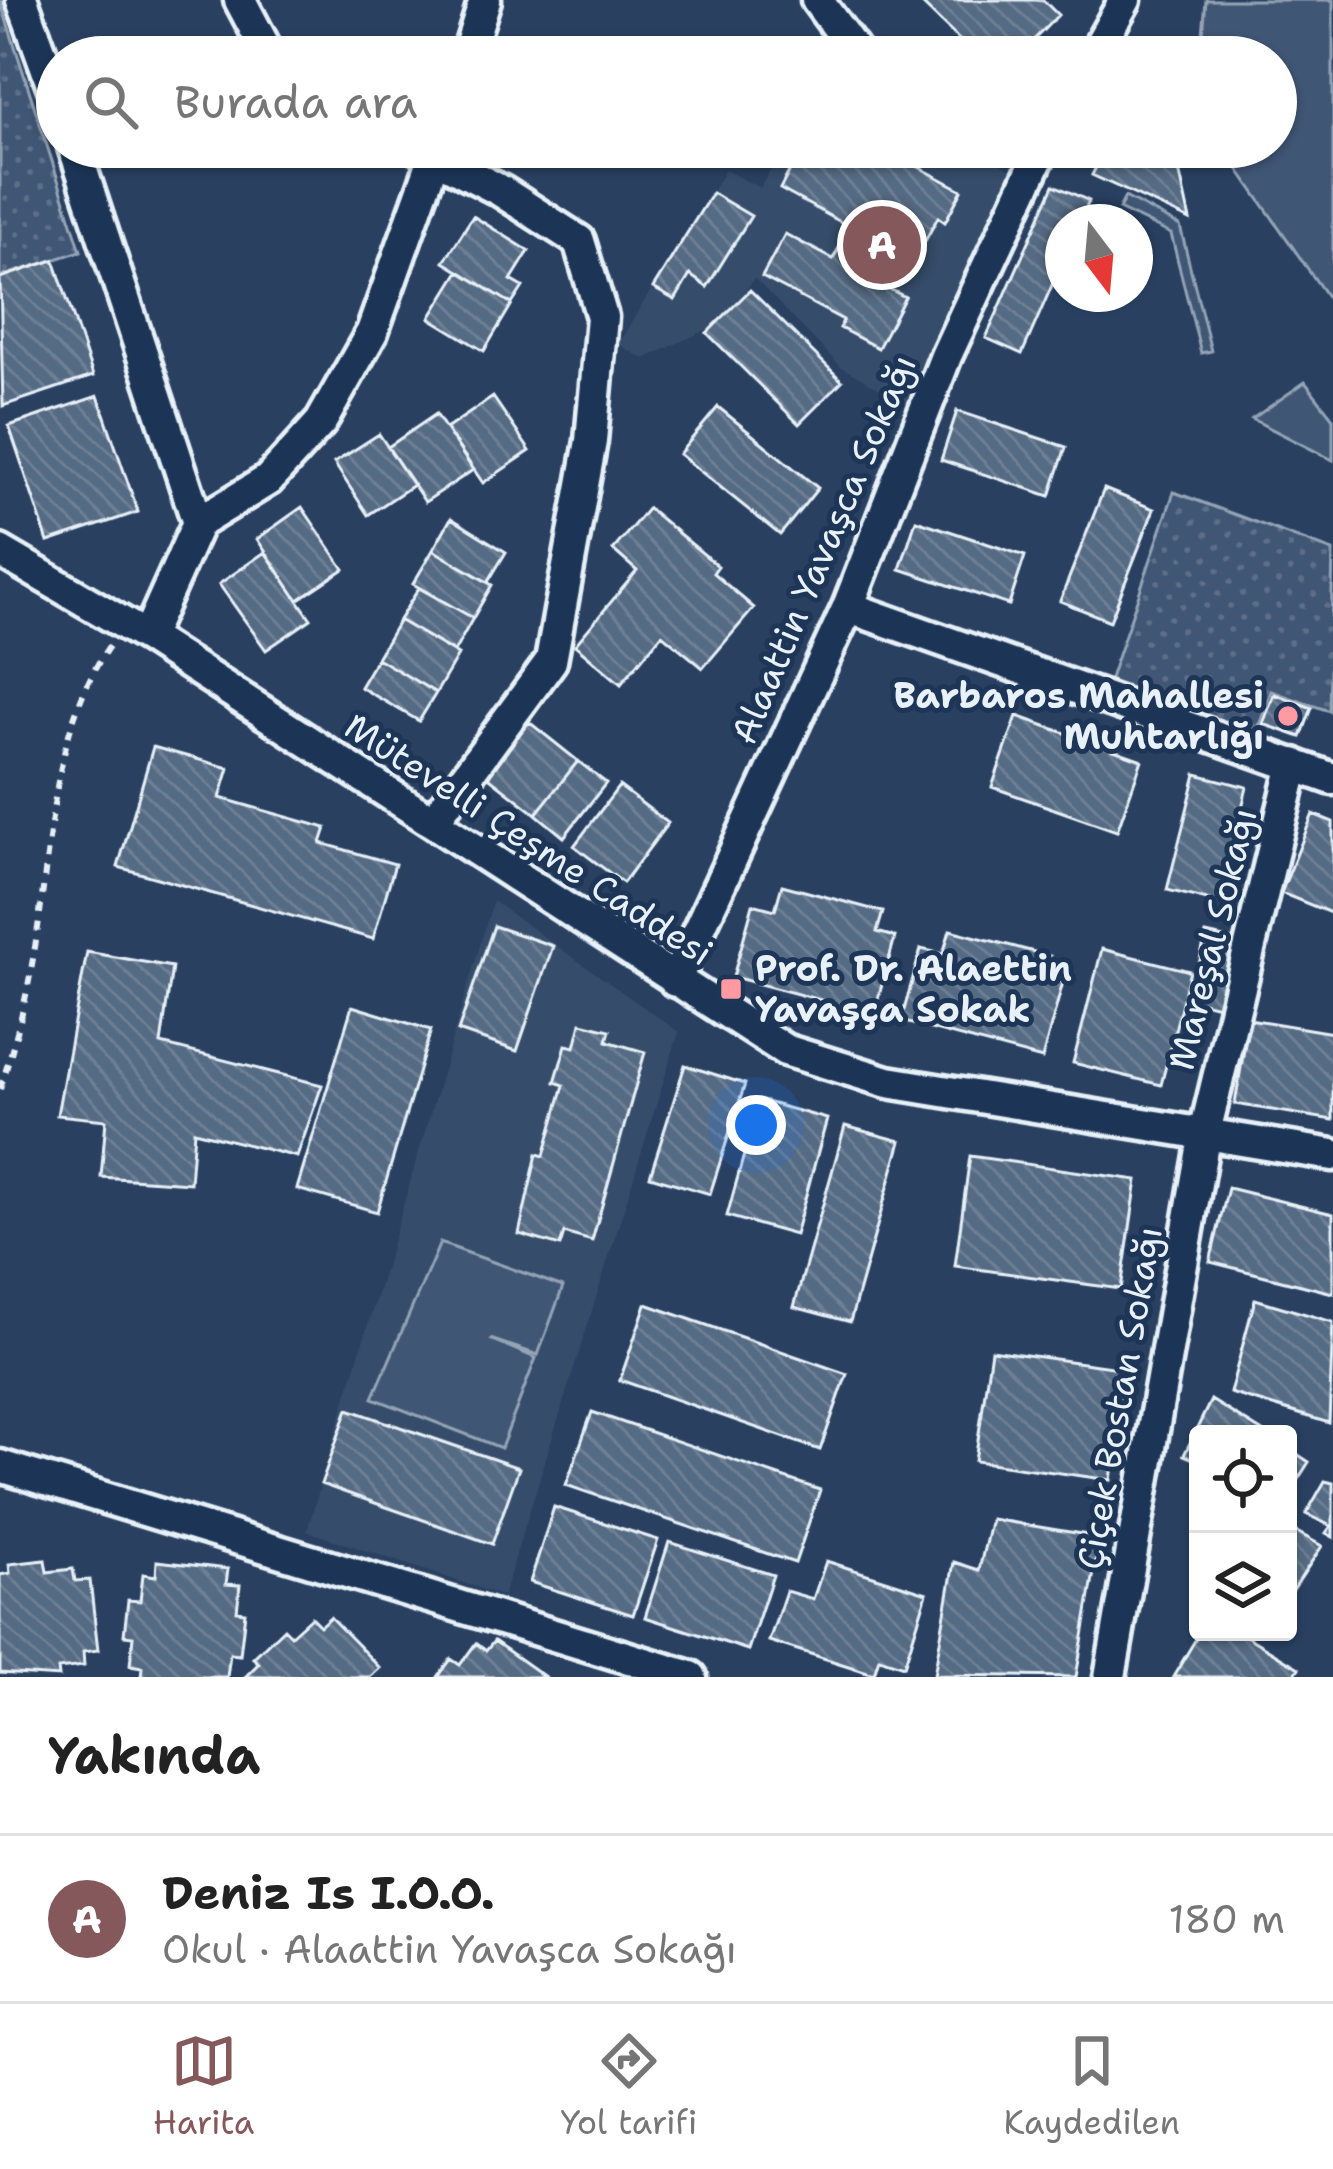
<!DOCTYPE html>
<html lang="tr">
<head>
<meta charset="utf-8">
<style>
	body { margin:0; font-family:"Shantell Sans",sans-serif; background:#f6f6f6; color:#222 }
	.controls { position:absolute; right:36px; bottom:36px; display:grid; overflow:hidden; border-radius:12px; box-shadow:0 3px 9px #0004 }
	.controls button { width:108px; height:108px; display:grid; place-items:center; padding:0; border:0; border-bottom:3px solid #e0e0e0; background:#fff; color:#222; font:60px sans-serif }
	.compass { position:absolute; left:1045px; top:204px; width:108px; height:108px; border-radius:50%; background:#fff; box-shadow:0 3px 9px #0004; rotate:164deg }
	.you { position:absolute; left:756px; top:1125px; width:42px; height:42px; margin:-30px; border:9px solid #fff; border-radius:50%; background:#1a73e8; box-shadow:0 0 0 18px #1a73e833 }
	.badge { display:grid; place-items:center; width:78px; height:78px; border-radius:50%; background:#85585c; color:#fff; font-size:39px; font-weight:700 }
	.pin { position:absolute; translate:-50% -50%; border:6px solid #fff; box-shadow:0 3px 12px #0006 }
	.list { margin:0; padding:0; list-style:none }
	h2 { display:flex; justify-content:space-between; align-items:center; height:156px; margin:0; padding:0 48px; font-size:51px }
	h2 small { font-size:39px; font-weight:400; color:#767676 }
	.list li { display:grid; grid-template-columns:78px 1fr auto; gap:36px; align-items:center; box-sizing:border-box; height:168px; padding:0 48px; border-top:3px solid #e0e0e0 }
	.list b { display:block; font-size:45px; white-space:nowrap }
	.list p { margin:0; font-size:39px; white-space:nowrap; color:#767676 }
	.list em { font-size:39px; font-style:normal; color:#767676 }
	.icon { flex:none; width:66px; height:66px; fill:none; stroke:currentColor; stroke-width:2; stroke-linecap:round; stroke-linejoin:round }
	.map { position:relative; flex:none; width:1333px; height:1677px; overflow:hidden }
	.search { position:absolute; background:#fff; box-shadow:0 3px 9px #0004; left:36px; right:36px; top:36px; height:132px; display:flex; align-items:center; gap:30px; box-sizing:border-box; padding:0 42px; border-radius:66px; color:#767676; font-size:45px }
	.sheet { height:324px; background:#fff }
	nav { display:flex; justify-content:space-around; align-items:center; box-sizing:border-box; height:168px; border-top:3px solid #e0e0e0; background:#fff; font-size:33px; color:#767676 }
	nav a { display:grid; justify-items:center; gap:6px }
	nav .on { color:#85585c }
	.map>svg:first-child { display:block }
	.built { fill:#364d6b }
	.grass { fill:#415774; stroke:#94a4b6; stroke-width:3 }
	.park { fill:url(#park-dots); stroke:#94a4b6; stroke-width:3 }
	.building { fill:url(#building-back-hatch); stroke:#e8f1f8; stroke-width:3 }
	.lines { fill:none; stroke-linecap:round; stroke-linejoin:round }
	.minor-casing { stroke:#e8f1f8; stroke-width:39 }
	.path { stroke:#e8f1f8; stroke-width:6; stroke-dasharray:9 9; stroke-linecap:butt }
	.minor { stroke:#1d3557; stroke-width:30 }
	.poi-dot { fill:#ff9aa2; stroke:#1d3557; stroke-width:4.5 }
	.labels { text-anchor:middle; stroke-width:10; stroke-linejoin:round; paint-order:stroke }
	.street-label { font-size:36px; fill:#e8f1f8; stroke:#1d3557 }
	.poi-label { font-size:36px; font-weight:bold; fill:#e8f1f8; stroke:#1d3557; text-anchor:end }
</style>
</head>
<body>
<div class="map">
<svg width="1333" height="1677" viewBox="0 0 1333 1677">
	<defs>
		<pattern id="park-dots" width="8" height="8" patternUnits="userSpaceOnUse" patternTransform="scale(3)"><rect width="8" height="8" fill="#415774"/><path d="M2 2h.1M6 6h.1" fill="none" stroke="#5c7089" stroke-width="1.8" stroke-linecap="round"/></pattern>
		<pattern id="building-back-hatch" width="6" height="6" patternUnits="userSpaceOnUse" patternTransform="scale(3)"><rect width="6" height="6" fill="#556a83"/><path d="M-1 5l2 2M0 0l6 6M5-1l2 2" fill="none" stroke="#6d8095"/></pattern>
	</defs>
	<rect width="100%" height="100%" fill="#294061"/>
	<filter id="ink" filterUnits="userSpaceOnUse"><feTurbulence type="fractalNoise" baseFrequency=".00833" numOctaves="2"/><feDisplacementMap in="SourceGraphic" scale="24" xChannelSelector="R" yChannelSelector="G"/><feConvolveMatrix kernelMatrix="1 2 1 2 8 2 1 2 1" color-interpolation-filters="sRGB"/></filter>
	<g filter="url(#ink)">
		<path class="built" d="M 784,147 L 971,147 L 1018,174 L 924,383 L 907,404 L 841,367 L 754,278 L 723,322 L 644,359 L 618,344 L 725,170 L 760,188 Z
			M 493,901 L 679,1032 L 503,1596 L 307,1531 Z"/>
		<path class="grass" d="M 1206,0 L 1333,0 L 1333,305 L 1223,147 L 1276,147 L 1276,57 L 1201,57 Z
			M 1125,197 L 1180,226 L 1211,351 L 1201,353 L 1171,234 L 1119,209 Z
			M 1305,382 L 1333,418 L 1333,460 L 1252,419 Z
			M 440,1243 L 563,1287 L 538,1355 L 490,1339 L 536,1358 L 501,1448 L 373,1398 Z"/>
		<path class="park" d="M 0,0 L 81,251 L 0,277 Z
			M 1174,492 L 1333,551 L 1329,711 L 1271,691 L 1257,732 L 1109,681 Z"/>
		<path class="building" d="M 918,0 L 1043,0 L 1058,15 L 1017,57 L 977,57 Z
			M 802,147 L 881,147 L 962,190 L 945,222 L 938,217 L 912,265 L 895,256 L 880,284 L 905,297 L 878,348 L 840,328 L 843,320 L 762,277 L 785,234 L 833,259 L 850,227 L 780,189 Z
			M 1106,147 L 1174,147 L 1190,220 L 1092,175 Z
			M 1054,185 L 1089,201 L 1080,222 L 1063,222 L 1063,260 L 1022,354 L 986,338 Z
			M 712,193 L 751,216 L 707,287 L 690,275 L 675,300 L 653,288 Z
			M 473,216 L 529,251 L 511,280 L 523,287 L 512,304 L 444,262 Z
			M 54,260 L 93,376 L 3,406 L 0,278 Z
			M 459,271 L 512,304 L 484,351 L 430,318 Z
			M 750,290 L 842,381 L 799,424 L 707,333 Z
			M 98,396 L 138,512 L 48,542 L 9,426 Z
			M 493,397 L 530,451 L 483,483 L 446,429 Z
			M 718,407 L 818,488 L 780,535 L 679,454 Z
			M 957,411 L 1066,447 L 1050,496 L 941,460 Z
			M 436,414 L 473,470 L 425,502 L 388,447 Z
			M 379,434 L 413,485 L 368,515 L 334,463 Z
			M 1104,489 L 1154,509 L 1110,621 L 1060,601 Z
			M 302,507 L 344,569 L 298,600 L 257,539 Z
			M 648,508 L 718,566 L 713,573 L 754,608 L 703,668 L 662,634 L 621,684 L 575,645 L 637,571 L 613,550 Z
			M 451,518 L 506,552 L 488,582 L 433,550 Z
			M 916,520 L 1025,556 L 1009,605 L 900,569 Z
			M 433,550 L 492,585 L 473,618 L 413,584 Z
			M 265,552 L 311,619 L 266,650 L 219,584 Z
			M 419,588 L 473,618 L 454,652 L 399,620 Z
			M 399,620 L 458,655 L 436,693 L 377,658 Z
			M 377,658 L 436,693 L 419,721 L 360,687 Z
			M 1274,694 L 1312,708 L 1301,737 L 1263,724 Z
			M 1017,716 L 1142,760 L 1117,831 L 992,787 Z
			M 529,722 L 578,761 L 536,814 L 486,775 Z
			M 153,747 L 229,768 L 220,798 L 326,828 L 321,843 L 395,864 L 373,939 L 118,867 Z
			M 578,761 L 606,783 L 564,837 L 536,814 Z
			M 1196,774 L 1247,787 L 1219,903 L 1167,890 Z
			M 619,786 L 668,823 L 623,883 L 574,846 Z
			M 1313,814 L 1333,822 L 1333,914 L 1281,893 Z
			M 782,885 L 883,912 L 877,932 L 895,937 L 874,1014 L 733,977 L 753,904 L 775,910 Z
			M 494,926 L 553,946 L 517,1051 L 458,1031 Z
			M 950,930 L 1050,956 L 1045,977 L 1063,982 L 1042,1059 L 901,1021 L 921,949 L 943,954 Z
			M 1206,934 L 1237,941 L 1222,1007 L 1191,999 Z
			M 1102,949 L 1190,971 L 1161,1085 L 1073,1063 Z
			M 87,952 L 172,967 L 161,1044 L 322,1085 L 297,1157 L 194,1131 L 190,1183 L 101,1177 L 106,1120 L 57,1115 Z
			M 352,1006 L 431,1030 L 377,1212 L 297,1189 Z
			M 1249,1019 L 1333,1033 L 1333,1120 L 1235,1104 Z
			M 581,1023 L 610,1030 L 607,1041 L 645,1052 L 592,1241 L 564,1233 L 560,1246 L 519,1234 L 537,1154 L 544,1156 L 564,1085 L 555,1082 L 566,1045 L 575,1047 Z
			M 685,1065 L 745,1084 L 710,1194 L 650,1176 Z
			M 759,1100 L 827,1119 L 795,1235 L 727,1216 Z
			M 845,1126 L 901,1141 L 850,1322 L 794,1307 Z
			M 970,1156 L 1137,1180 L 1121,1289 L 955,1266 Z
			M 1228,1188 L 1333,1214 L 1333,1293 L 1210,1262 Z
			M 1255,1299 L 1333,1322 L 1329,1423 L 1230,1393 Z
			M 646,1304 L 847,1374 L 820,1450 L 620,1380 Z
			M 991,1350 L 1126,1369 L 1111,1480 L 975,1461 Z
			M 1211,1400 L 1266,1434 L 1198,1434 L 1198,1461 L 1184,1455 Z
			M 348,1409 L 519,1468 L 492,1544 L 321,1484 Z
			M 592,1412 L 820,1490 L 795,1563 L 566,1485 Z
			M 1288,1448 L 1309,1462 L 1288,1495 Z
			M 1325,1481 L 1333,1483 L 1333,1537 L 1326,1533 L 1331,1526 L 1306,1514 Z
			M 554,1507 L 658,1540 L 633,1615 L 530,1582 Z
			M 991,1519 L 1100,1537 L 1076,1677 L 934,1675 L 954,1562 L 979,1570 Z
			M 1288,1527 L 1322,1546 L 1288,1597 Z
			M 669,1542 L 773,1575 L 748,1650 L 645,1617 Z
			M 45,1560 L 47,1572 L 73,1569 L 75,1581 L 90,1580 L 98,1650 L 83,1652 L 84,1666 L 58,1669 L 59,1677 L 0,1673 L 0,1575 L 10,1573 L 9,1564 Z
			M 157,1561 L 228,1569 L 226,1584 L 240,1585 L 237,1611 L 245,1612 L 240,1655 L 230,1654 L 227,1677 L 141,1677 L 142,1667 L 130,1665 L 133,1636 L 124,1635 L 128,1600 L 140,1601 L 143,1574 L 156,1576 Z
			M 826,1561 L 927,1593 L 904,1666 L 879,1658 L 874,1674 L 769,1641 L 786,1591 L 813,1599 Z
			M 311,1617 L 320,1626 L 330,1617 L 380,1668 L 370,1677 L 245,1677 L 259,1663 L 253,1658 L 284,1628 L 291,1635 Z
			M 1200,1632 L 1239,1632 L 1299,1668 L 1293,1677 L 1173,1677 Z
			M 494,1641 L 545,1677 L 438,1677 L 451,1659 L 460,1665 L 476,1643 L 486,1651 Z"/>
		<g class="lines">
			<g class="minor-casing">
				<path id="minor" d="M 22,0 L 57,97
					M 240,0 L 270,57
					M 817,0 L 859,57
					M 467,57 L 485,0
					M 1093,57 L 1125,0
					M 74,147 L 198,523
					M 416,147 L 501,191 L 579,241 L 602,317 L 591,441 L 551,661 L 434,820
					M 0,551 L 147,637 L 785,1050 L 888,1082 L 1333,1155
					M 848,607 L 1333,779
					M 147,637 L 198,523 L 268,480 L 321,422 L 372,332 L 438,147
					M 675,981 L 848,607 L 946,356 L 1043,147
					M 0,1466 L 691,1677
					M 1110,1677 L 1205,1132 L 1294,764"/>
			</g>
			<path class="path" d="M 0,1089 C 13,1048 25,1007 32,964 C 52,859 47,737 109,646"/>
			<use href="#minor" class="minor"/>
		</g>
	</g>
	<g class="poi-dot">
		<circle cx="1288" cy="716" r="12"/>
		<rect x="719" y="977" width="24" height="24" rx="6"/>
	</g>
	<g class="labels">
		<g class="street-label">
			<text transform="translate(823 549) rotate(-67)" y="13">Alaattin Yavaşca Sokağı</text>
			<text transform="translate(529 839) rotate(33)" y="13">Mütevelli Çeşme Caddesi</text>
			<text transform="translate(1212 939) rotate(-76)" y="13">Mareşal Sokağı</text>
			<text transform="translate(1119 1398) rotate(-80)" y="13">Çiçek Bostan Sokağı</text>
		</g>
		<g class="poi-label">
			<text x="1264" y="708">Barbaros Mahallesi<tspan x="1264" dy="41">Muhtarlığı</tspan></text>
			<text x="755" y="981" text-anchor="start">Prof. Dr. Alaettin<tspan x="755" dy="41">Yavaşça Sokak</tspan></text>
		</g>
	</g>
</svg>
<div class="controls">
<button><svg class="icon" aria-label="locate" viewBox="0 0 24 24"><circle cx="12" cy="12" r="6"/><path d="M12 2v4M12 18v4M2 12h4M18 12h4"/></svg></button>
<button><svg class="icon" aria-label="layers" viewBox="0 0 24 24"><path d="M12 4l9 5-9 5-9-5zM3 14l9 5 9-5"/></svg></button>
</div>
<svg class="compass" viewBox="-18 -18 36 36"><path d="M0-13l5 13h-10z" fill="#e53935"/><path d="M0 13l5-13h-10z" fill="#767676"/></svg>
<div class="you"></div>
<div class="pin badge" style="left:882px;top:245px">A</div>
<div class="search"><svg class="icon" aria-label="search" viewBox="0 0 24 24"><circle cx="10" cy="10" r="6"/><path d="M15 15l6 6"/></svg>Burada ara</div>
</div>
<section class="sheet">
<h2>Yakında<small></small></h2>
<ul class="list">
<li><span class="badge">A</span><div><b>Deniz Is I.O.O.</b><p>Okul · Alaattin Yavaşca Sokağı</p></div><em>180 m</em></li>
</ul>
</section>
<nav>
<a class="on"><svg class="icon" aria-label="map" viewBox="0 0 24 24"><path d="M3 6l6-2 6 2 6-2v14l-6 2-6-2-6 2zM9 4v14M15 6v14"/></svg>Harita</a>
<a><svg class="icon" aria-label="directions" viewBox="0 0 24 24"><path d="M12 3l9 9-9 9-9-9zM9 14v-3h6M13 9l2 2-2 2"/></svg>Yol tarifi</a>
<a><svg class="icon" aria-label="saved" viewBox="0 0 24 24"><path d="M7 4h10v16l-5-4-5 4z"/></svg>Kaydedilen</a>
</nav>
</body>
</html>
